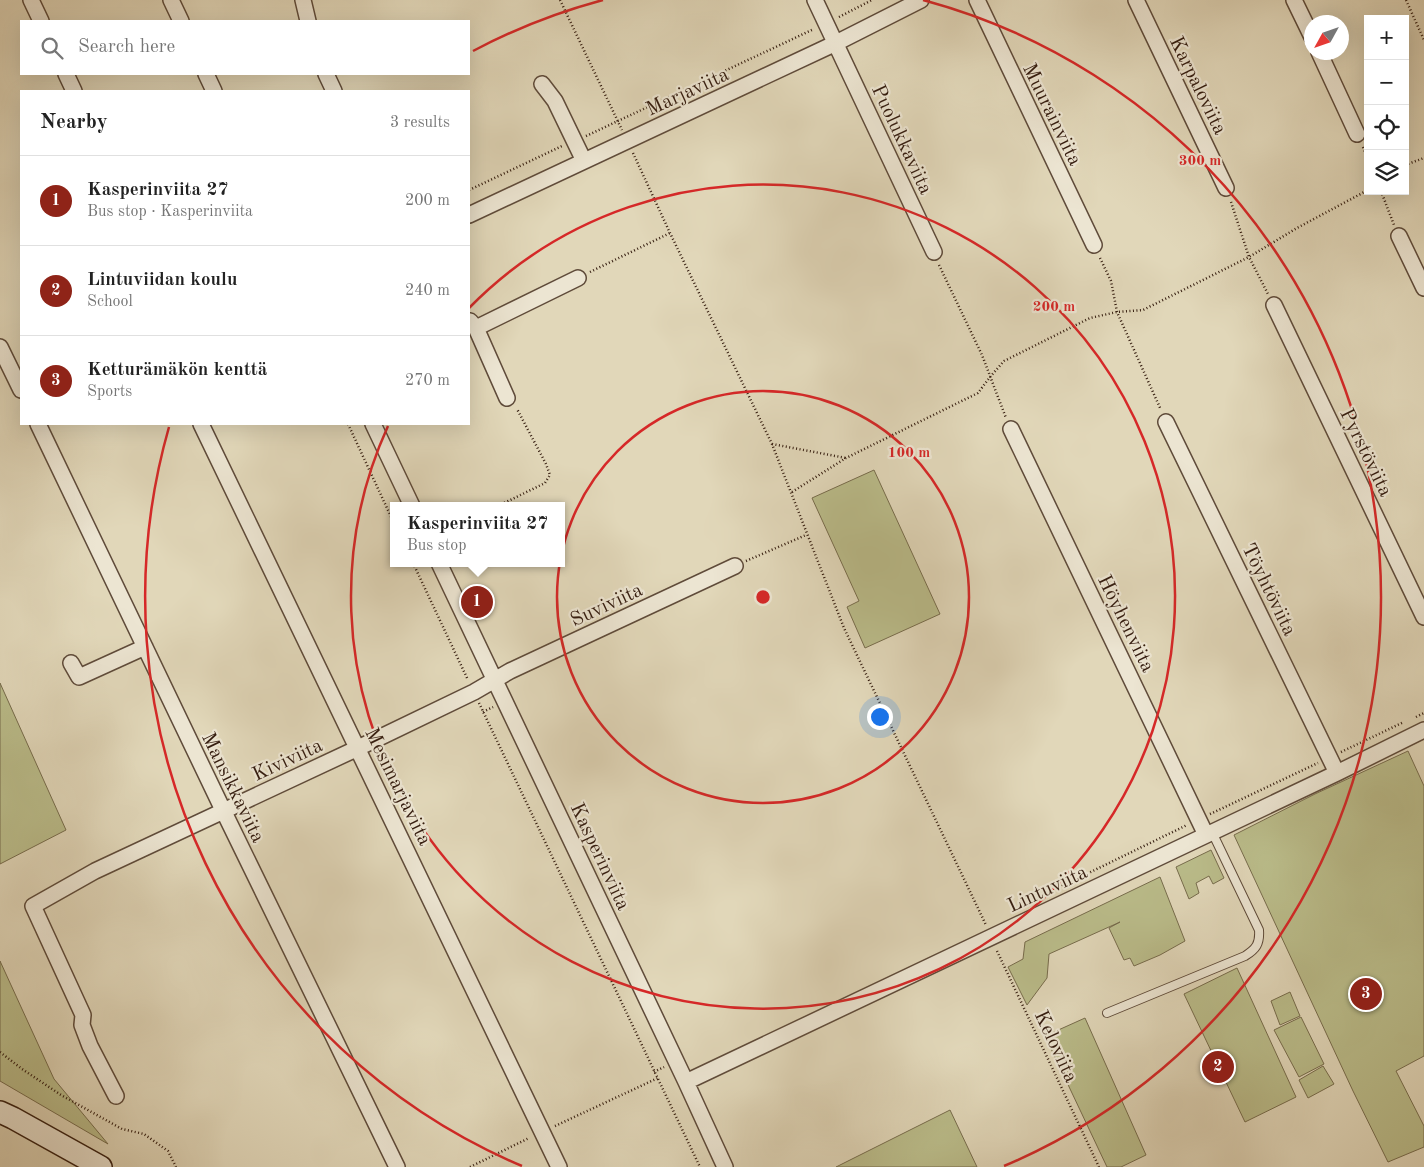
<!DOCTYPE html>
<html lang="en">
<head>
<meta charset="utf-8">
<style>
	body { margin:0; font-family:"Old Standard TT",serif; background:#f2f2f2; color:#222 }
	.controls { position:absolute; right:15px; top:15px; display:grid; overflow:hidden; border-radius:0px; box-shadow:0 5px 20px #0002 }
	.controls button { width:45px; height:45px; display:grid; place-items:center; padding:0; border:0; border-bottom:1px solid #e0e0e0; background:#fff; color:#222; font:25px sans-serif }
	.compass { position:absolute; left:1304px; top:15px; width:45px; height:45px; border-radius:50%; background:#fff; box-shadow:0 5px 20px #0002; rotate:230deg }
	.you { position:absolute; left:879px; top:716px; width:18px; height:18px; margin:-12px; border:4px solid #fff; border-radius:50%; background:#1a73e8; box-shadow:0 0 0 8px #1a73e833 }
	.badge { display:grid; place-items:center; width:32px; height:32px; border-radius:50%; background:#8f2418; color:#fff; font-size:16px; font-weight:700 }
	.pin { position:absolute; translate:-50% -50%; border:2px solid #fff; box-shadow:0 1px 5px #0006 }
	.popup { position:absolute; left:390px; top:502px; width:175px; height:65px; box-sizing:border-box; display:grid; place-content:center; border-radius:0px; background:#fff; filter:drop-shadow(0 1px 4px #0005); font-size:16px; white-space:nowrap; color:#767676 }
	.popup b { font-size:19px; color:#222 }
	.popup::after { content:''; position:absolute; left:50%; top:100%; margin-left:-10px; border:10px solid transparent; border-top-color:#fff }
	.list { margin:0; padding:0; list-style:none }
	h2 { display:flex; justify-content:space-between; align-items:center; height:65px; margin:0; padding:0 20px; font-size:21px }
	h2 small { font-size:16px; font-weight:400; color:#767676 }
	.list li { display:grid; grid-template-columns:32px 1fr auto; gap:15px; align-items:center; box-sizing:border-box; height:90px; padding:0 20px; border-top:1px solid #e0e0e0 }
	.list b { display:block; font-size:19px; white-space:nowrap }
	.list p { margin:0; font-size:16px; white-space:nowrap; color:#767676 }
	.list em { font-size:16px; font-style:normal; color:#767676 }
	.icon { flex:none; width:28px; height:28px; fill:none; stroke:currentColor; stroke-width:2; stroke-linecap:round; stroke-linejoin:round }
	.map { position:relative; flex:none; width:1424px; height:1167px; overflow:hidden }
	.search { position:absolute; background:#fff; box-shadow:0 5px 20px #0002; left:20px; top:20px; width:450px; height:55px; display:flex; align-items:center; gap:12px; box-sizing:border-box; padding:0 18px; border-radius:0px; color:#767676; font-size:19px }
	.panel { position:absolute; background:#fff; box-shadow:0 5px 20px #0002; left:20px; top:90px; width:450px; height:335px; border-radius:0px }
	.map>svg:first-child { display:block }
	.green { fill:#babc8a; stroke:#776c4c }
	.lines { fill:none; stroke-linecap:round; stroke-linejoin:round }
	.lane-casing { stroke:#5f4b3a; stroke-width:10 }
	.street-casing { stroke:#5f4b3a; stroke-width:18 }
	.secondary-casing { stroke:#341c0f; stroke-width:24 }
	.path { stroke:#341c0f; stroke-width:2.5; stroke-dasharray:1 2.5; stroke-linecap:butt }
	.lane { stroke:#ece5d2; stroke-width:8 }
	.street { stroke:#ece5d2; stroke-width:15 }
	.secondary { stroke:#ece5d2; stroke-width:21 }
	.ring { fill:none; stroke:#d62828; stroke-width:2.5 }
	.labels { text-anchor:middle; stroke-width:4.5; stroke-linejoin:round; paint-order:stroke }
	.street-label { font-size:20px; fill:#341c0f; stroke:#ece5d2 }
	.centre { fill:#d62828; stroke:#ece5d2; stroke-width:2.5 }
	.ring-label { font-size:15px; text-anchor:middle; font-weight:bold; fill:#d62828; stroke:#ece5d2; stroke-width:4.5; stroke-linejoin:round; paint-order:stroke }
</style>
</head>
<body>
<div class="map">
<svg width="1424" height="1167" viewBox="0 0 1424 1167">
	<rect width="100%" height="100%" fill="#e1d7b9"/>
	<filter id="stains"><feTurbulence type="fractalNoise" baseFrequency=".004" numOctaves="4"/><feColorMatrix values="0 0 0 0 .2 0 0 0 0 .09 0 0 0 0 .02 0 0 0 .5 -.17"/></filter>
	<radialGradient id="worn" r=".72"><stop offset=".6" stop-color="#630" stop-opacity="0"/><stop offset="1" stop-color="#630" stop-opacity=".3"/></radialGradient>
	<path class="green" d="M 874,470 L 940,614 L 865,648 L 847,607 L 859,601 L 812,498 Z
		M 0,683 L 66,830 L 0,864 Z
		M 1408,751 L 1424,786 L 1424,1056 L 1396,1071 L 1424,1126 L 1424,1147 L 1388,1162 L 1353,1091 L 1234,835 L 1315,794 Z
		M 1211,850 L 1224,878 L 1213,884 L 1209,876 L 1196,883 L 1199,893 L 1189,899 L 1176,867 Z
		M 1160,877 L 1185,941 L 1160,955 L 1134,966 L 1130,958 L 1124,960 L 1109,928 L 1120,922 L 1049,954 L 1047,978 L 1027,1005 L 1008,967 L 1023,959 L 1025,942 Z
		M 0,961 L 54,1079 L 108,1144 L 0,1081 Z
		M 1237,968 L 1296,1097 L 1245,1122 L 1184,994 Z
		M 1290,992 L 1300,1016 L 1280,1025 L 1271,1001 Z
		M 1301,1017 L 1324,1064 L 1299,1077 L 1274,1030 Z
		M 1085,1018 L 1146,1155 L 1121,1167 L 1107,1167 L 1045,1036 Z
		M 1323,1066 L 1334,1084 L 1308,1098 L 1299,1080 Z
		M 950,1110 L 977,1167 L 836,1167 Z"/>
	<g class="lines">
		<g class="lane-casing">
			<path id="lane" d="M 1107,1013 L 1245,956 C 1256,949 1260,944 1259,930 L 1212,832"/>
		</g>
		<g class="street-casing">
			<path id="street" d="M 31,0 L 41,21
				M 171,0 L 181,21
				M 303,0 L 308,21
				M 815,0 L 934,252
				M 977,0 L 1094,245
				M 1136,0 L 1226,188
				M 1294,0 L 1312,37
				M 1319,52 L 1357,134
				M 66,74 L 74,91
				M 206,74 L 214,91
				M 326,74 L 334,91
				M 542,84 L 555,101 L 584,161
				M 469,215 L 836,43 L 921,0
				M 1399,236 L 1424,288
				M 1274,305 L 1424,617
				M 470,321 L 476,328 L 507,398
				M 476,328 L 578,278
				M 0,347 L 21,390
				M 1166,422 L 1337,773
				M 38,424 L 223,810 L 397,1167
				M 201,424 L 559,1167
				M 373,424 L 412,506
				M 1011,429 L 1206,835
				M 439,563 L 686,1082 L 725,1167
				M 71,663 L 79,677 L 145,647
				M 686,1082 L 1337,773 L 1424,730
				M 116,1096 L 90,1046 L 82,1025 L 83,1015 L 33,906 L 95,871 L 358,748 L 474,692 L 510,671 L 735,566"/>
		</g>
		<g class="secondary-casing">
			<path id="secondary" d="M 0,1112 L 13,1118 L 101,1167"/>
		</g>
		<path class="path" d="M 560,0 L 622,130
			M 1406,0 L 1424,40
			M 839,17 L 872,0
			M 586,136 L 814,29
			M 1363,147 L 1368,159
			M 633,153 L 670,233 L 772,444 L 844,628 L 986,925
			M 1405,165 L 1424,158
			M 469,190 L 562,146
			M 1381,191 L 1394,225
			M 1231,202 L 1249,257 L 1268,294
			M 1100,258 L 1111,281 L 1117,312 L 1161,410
			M 939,265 L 982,355 L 1006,418
			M 590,272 L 670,233
			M 348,424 L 393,521
			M 772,444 L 846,458
			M 792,492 L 846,458 L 978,393 L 990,377 L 1004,361 L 1090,318 L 1117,312 L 1143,310 L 1249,257 L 1297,228 L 1368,190
			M 498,506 L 545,483 L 550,475 L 546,464 L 517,409
			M 746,561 L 806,535
			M 413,563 L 468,680
			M 479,703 L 700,1167
			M 483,712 L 493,707
			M 1416,717 L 1424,713
			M 1341,752 L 1404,722
			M 1210,814 L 1318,763
			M 1021,906 L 1187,825
			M 997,951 L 1099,1167
			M 0,1052 L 22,1069 L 61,1095 L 122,1129 L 144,1134 L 168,1151 L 176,1167
			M 654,1072 L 664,1067
			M 555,1126 L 658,1078
			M 470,1167 L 529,1138"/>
		<use href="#lane" class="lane"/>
		<use href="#street" class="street"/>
		<use href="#secondary" class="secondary"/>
	</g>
	<g class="ring">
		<circle cx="763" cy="597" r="206"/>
		<path d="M469 308A412 412 0 1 1 388 426"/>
		<path d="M522 1166A618 618 0 0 1 169 427M473 51A618 618 0 0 1 603 0M923 0A618 618 0 0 1 1004 1166"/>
	</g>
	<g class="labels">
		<g class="street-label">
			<text transform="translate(1199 85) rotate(64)" y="7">Karpaloviita</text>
			<text transform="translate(687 91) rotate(-25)" y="7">Marjaviita</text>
			<text transform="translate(1053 114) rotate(64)" y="7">Muurainviita</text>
			<text transform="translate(903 139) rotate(65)" y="7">Puolukkaviita</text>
			<text transform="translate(1367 452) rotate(64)" y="7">Pyrstöviita</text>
			<text transform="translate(1270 589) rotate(64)" y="7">Töyhtöviita</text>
			<text transform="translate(606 604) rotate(-25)" y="7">Suviviita</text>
			<text transform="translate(1127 623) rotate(64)" y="7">Höyhenviita</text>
			<text transform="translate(287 759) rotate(-25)" y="7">Kiviviita</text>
			<text transform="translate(399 786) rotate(64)" y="7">Mesimarjaviita</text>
			<text transform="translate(234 787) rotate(64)" y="7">Mansikkaviita</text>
			<text transform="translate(601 856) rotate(65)" y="7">Kasperinviita</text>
			<text transform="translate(1047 888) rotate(-25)" y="7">Lintuviita</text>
			<text transform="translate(1057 1046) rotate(65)" y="7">Keloviita</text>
		</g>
	</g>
	<circle cx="763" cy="597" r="8" class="centre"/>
	<g class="ring-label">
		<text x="1200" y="165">300 m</text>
		<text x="1054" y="311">200 m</text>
		<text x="909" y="457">100 m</text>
	</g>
	<rect width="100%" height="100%" filter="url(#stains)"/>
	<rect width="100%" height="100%" fill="url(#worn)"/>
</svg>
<div class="controls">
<button>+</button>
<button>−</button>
<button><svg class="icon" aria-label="locate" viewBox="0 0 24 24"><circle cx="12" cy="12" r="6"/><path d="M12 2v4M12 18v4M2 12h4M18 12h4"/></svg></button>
<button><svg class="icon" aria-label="layers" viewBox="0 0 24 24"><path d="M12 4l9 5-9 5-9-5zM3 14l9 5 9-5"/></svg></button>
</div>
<svg class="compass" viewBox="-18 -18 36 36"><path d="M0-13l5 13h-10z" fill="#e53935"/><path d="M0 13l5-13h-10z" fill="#767676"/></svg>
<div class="you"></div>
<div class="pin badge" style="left:477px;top:602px">1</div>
<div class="popup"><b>Kasperinviita 27</b>Bus stop</div>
<div class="pin badge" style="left:1218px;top:1067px">2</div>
<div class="pin badge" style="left:1366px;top:994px">3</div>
<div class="search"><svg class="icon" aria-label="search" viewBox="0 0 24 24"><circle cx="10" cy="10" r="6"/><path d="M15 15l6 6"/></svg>Search here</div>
<section class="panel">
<h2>Nearby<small>3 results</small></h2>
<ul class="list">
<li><span class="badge">1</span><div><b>Kasperinviita 27</b><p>Bus stop · Kasperinviita</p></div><em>200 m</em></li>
<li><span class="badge">2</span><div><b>Lintuviidan koulu</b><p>School</p></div><em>240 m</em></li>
<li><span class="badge">3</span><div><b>Ketturämäkön kenttä</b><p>Sports</p></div><em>270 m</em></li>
</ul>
</section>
</div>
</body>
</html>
